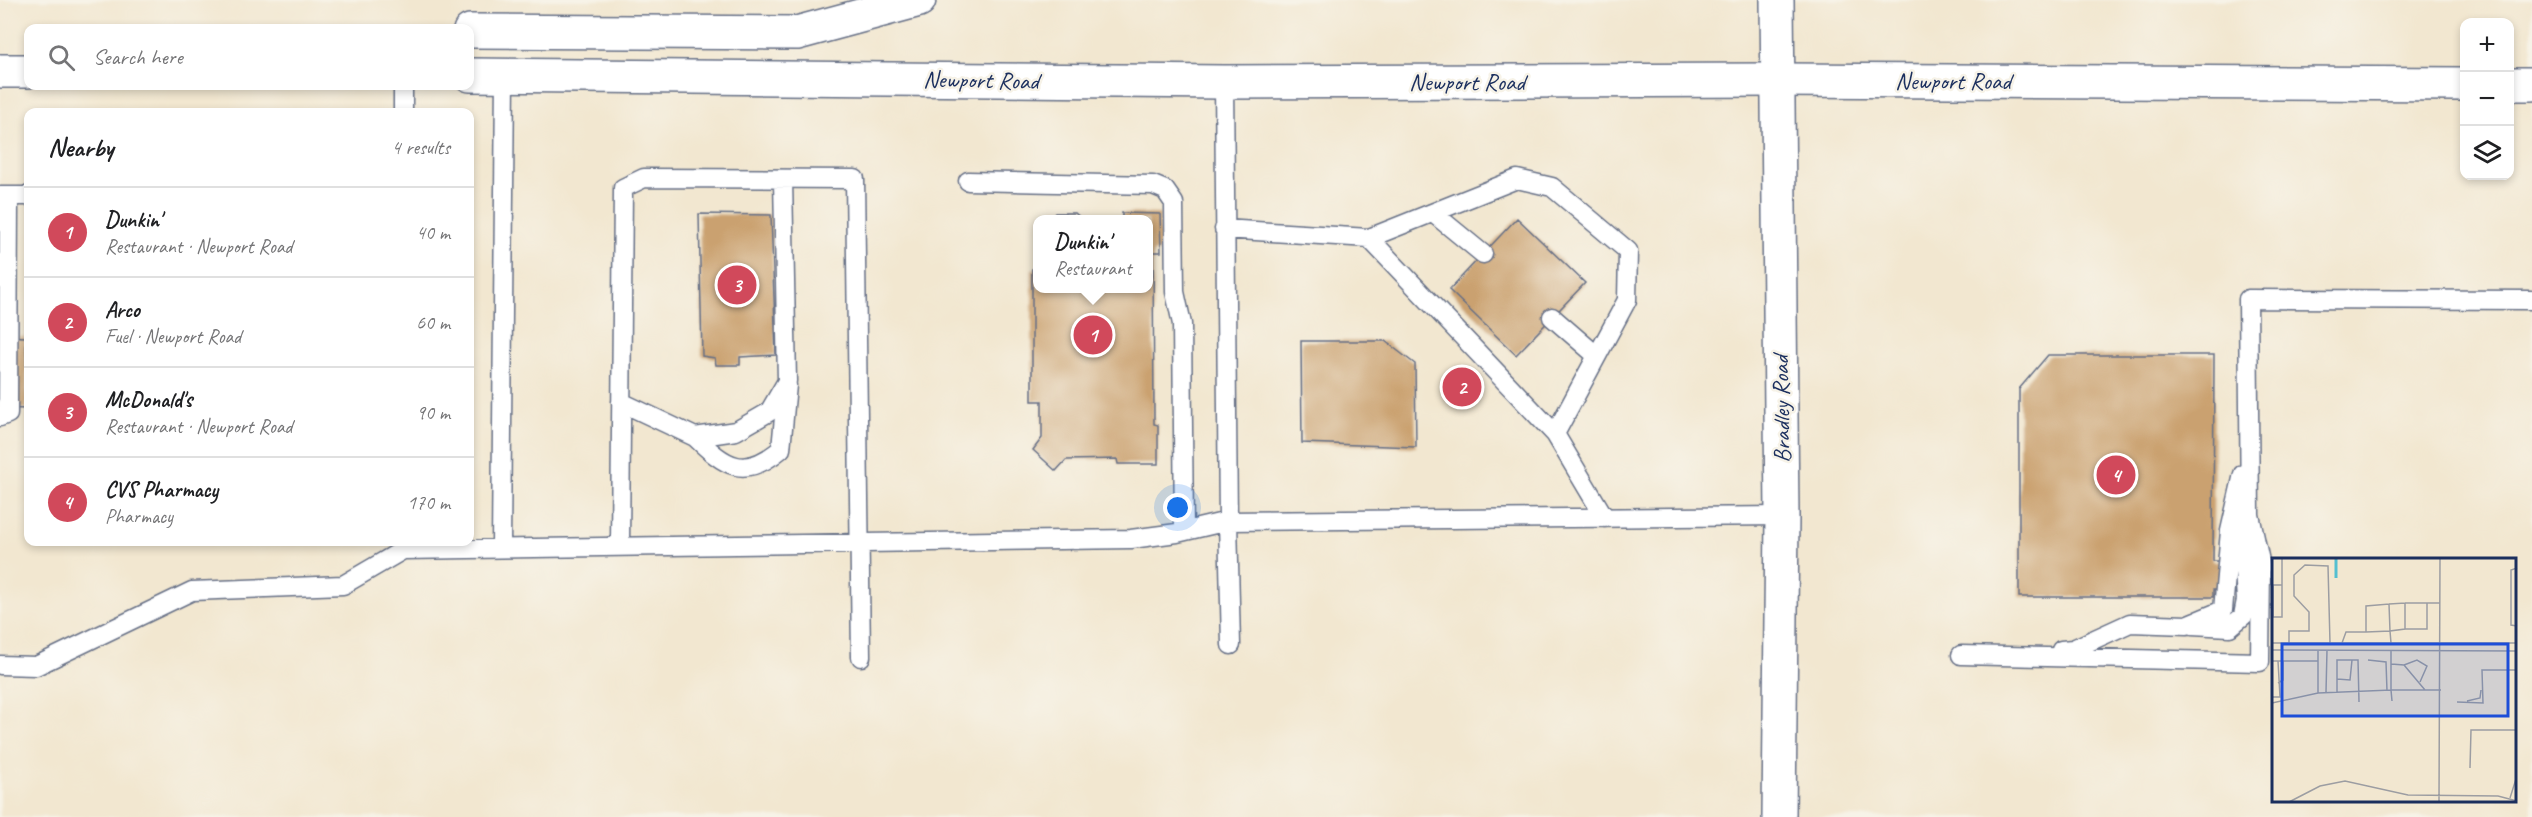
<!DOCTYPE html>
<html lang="en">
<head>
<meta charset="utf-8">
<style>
	body { margin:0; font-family:Caveat,sans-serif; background:#f6f6f6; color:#202124 }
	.controls { position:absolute; right:18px; top:18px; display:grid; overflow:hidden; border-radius:12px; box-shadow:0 3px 9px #0003 }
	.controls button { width:54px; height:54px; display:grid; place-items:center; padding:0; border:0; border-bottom:2px solid #e0e0e0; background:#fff; color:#202124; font:30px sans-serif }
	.you { position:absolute; left:1178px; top:508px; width:21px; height:21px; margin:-15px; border:4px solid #fff; border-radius:50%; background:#1a73e8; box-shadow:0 0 0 9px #1a73e833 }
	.badge { display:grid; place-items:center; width:39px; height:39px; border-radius:50%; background:#d1495b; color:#fff; font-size:20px; font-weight:700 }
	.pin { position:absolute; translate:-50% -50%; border:3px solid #fff; box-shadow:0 2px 6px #0006 }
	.popup { position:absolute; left:1033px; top:215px; width:120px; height:78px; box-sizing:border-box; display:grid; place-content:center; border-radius:12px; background:#fff; filter:drop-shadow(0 2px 4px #0005); font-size:20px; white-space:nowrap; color:#757577 }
	.popup b { font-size:22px; color:#202124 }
	.popup::after { content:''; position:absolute; left:50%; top:100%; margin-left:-12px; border:12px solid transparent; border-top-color:#fff }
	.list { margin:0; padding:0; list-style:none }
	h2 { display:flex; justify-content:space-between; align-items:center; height:78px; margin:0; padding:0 24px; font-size:26px }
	h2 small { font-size:20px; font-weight:400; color:#757577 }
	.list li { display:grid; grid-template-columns:39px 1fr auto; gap:18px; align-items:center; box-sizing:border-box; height:90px; padding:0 24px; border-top:2px solid #e0e0e0 }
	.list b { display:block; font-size:22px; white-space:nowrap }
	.list p { margin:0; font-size:20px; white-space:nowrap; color:#757577 }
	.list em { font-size:20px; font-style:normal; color:#757577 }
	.icon { flex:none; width:33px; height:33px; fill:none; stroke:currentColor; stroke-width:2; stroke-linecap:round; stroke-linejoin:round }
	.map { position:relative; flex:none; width:2532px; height:817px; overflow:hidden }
	.search { position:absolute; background:#fff; box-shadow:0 3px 9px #0003; left:24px; top:24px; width:450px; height:66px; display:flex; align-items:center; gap:15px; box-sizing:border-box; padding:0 21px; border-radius:12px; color:#757577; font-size:22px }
	.panel { position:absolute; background:#fff; box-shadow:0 3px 9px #0003; left:24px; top:108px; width:450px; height:438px; border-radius:12px }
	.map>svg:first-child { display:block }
	.building { fill:#caa16f }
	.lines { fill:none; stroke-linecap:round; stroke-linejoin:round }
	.service-casing { stroke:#666f86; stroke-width:21 }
	.tertiary-casing { stroke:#666f86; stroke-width:36 }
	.primary-casing { stroke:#666f86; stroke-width:36 }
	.service { stroke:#fff; stroke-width:18 }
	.tertiary { stroke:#fff; stroke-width:33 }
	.primary { stroke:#fff; stroke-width:33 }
	.labels { text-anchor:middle; stroke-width:5; stroke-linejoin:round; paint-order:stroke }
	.street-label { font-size:24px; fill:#1b2f5e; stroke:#f7f3e8 }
	.inset-river { fill:none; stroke:#54bfd0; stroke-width:3 }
	.inset-road { fill:none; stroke:#9c9da2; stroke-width:1.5 }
	.view { fill:#1d4ed8; fill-opacity:0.15; stroke:#1d4ed8; stroke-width:3 }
	.inset-edge { fill:none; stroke:#1b2f5e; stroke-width:3 }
</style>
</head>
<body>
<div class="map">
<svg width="2532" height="817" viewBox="0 0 2532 817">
	<rect width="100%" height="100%" fill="#f7f3e8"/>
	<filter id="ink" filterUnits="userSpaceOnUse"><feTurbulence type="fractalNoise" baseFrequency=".0167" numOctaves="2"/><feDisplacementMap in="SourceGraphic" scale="12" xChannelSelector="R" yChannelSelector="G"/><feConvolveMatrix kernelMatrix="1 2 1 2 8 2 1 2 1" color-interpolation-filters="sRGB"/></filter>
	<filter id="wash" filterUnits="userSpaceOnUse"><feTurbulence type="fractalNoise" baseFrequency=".008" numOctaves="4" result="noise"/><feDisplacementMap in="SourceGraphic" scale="24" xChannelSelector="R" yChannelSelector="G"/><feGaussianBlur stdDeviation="1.35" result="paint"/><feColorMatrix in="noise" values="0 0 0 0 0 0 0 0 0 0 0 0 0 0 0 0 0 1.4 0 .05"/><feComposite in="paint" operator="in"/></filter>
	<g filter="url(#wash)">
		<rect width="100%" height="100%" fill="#f2e7d0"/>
		<g id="blocks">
			<path class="building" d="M 1055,213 L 1075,213 L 1083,220 L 1049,220 Z
				M 1122,213 L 1160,214 L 1161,252 L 1153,252 L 1154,424 L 1158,425 L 1158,464 L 1118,464 L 1117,459 L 1066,460 L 1056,471 L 1033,450 L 1042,438 L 1042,401 L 1032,401 L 1032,269 L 1038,269 L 1038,288 L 1148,288 L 1148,220 L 1122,220 Z
				M 699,214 L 771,215 L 776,355 L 740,357 L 740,365 L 716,365 L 715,358 L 702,356 Z
				M 1517,218 L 1585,283 L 1516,355 L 1449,290 Z
				M 0,336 L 26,337 L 27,409 L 0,408 Z
				M 1301,341 L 1385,341 L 1415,364 L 1416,447 L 1302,443 Z
				M 2048,355 L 2214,355 L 2213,561 L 2248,561 L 2249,590 L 2213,590 L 2213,597 L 2019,597 L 2019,389 Z"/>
		</g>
	</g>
	<g filter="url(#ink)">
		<use href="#blocks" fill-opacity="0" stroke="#666f86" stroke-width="1.5"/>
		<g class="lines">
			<g class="service-casing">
				<path id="service" d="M 1224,82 L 1228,521 L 1782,516
					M 403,86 L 403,112
					M 968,181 L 1153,185 L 1165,190 L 1174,203 L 1175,292 L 1182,324 L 1184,531
					M 0,196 L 28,196
					M 1433,213 L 1483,254
					M 1224,229 L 1369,238 L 1555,434 L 1605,518
					M 1369,238 L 1517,179 L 1552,187 L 1628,251 L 1627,300 L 1555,434
					M 1552,317 L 1597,356
					M 621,402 L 695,437 L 736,431 L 769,412 L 787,381 L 783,179
					M 0,417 L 8,414 L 9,196
					M 695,437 C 726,467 744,480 781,449 L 787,385
					M 620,546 L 623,188 L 644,178 L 855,179 L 861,657
					M 501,547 L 505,75
					M 2192,625 L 2230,627 L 2243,616 L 2246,600 L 2241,519
					M 2061,650 L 2073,649 L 2130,623 L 2187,625 L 2223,610 L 2230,531 L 2243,474
					M 1961,655 L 2260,662 L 2261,566 L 2250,515 L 2248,299 L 2532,300
					M 0,665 L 36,666 L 192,591 L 343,585 L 403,550 L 1131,539 L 1177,533 L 1228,521 L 1231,645"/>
			</g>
			<g class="tertiary-casing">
				<path id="tertiary" d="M 1777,0 L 1782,516 L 1779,817"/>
			</g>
			<g class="primary-casing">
				<path id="primary" d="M 470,31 L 797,33 L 919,0
					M 0,71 L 28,71
					M 470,75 L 1224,82 L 1777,80 L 2464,84
					M 2510,84 L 2532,84"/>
			</g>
			<use href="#service" class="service"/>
			<use href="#tertiary" class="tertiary"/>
			<use href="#primary" class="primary"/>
		</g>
	</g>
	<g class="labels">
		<g class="street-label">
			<text transform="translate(981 80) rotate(1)" y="8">Newport Road</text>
			<text x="1953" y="89">Newport Road</text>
			<text x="1467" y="90">Newport Road</text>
			<text transform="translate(1781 409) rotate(-91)" y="8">Bradley Road</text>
		</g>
	</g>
	<g transform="translate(2272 558)">
		<rect width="244" height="244" fill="#f2e7d0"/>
		<path class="inset-river" d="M 64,20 L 64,0"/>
		<path class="inset-road" d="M 245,10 L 239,12 L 239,67 L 245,68M 1,27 L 1,59 L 10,59 L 10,27M 1,27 L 10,27 L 10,0M 133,45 L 168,45M 117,46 L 133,45 L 133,71 L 118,73 L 119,85M 133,71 L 155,71 L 155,45M 0,85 L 245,85M 17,85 L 17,73 L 37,73 L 37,54 L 22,38 L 22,17 L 33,7 L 56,8 L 58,85M 70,85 L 74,74 L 94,74 L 118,73 L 117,46 L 94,48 L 94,74M 0,92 L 245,93M 46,92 L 46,135M 119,93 L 119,132 L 169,132M 96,102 L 114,104 L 115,133M 0,103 L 46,103M 119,106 L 132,107 L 153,132M 132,107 L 145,102 L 155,108 L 148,124M 65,121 L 78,122 L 80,102M 6,125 L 11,122 L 11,103M 54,134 L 55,92M 65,134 L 65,102 L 86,102 L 87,144M 0,139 L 8,139 L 6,103M 195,143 L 208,140 L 209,132M 185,144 L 211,145 L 210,112 L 245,112M 0,145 L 46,135 L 119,132 L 120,143M 198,210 L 199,172 L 245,172M 238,240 L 244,221 L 244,172M 17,244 L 48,228 L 73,223 L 136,237 L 226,238 L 245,243M 167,244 L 168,0"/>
		<path class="view" d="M 10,86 L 236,86 L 236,158 L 10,158 Z"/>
		<rect width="244" height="244" class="inset-edge"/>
	</g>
</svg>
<div class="controls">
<button>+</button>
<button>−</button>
<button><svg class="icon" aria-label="layers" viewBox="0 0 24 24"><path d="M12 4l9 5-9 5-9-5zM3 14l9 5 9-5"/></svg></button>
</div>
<div class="you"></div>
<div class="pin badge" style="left:1093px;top:335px">1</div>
<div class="popup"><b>Dunkin'</b>Restaurant</div>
<div class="pin badge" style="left:1462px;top:387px">2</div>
<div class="pin badge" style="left:737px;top:285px">3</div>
<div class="pin badge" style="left:2116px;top:475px">4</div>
<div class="search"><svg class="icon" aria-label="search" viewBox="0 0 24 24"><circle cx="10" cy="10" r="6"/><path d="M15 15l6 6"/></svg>Search here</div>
<section class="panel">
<h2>Nearby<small>4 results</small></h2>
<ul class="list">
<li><span class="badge">1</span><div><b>Dunkin'</b><p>Restaurant · Newport Road</p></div><em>40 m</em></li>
<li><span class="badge">2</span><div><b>Arco</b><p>Fuel · Newport Road</p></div><em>60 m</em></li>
<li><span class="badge">3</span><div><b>McDonald's</b><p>Restaurant · Newport Road</p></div><em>90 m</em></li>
<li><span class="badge">4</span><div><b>CVS Pharmacy</b><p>Pharmacy</p></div><em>170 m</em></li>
</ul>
</section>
</div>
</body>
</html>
